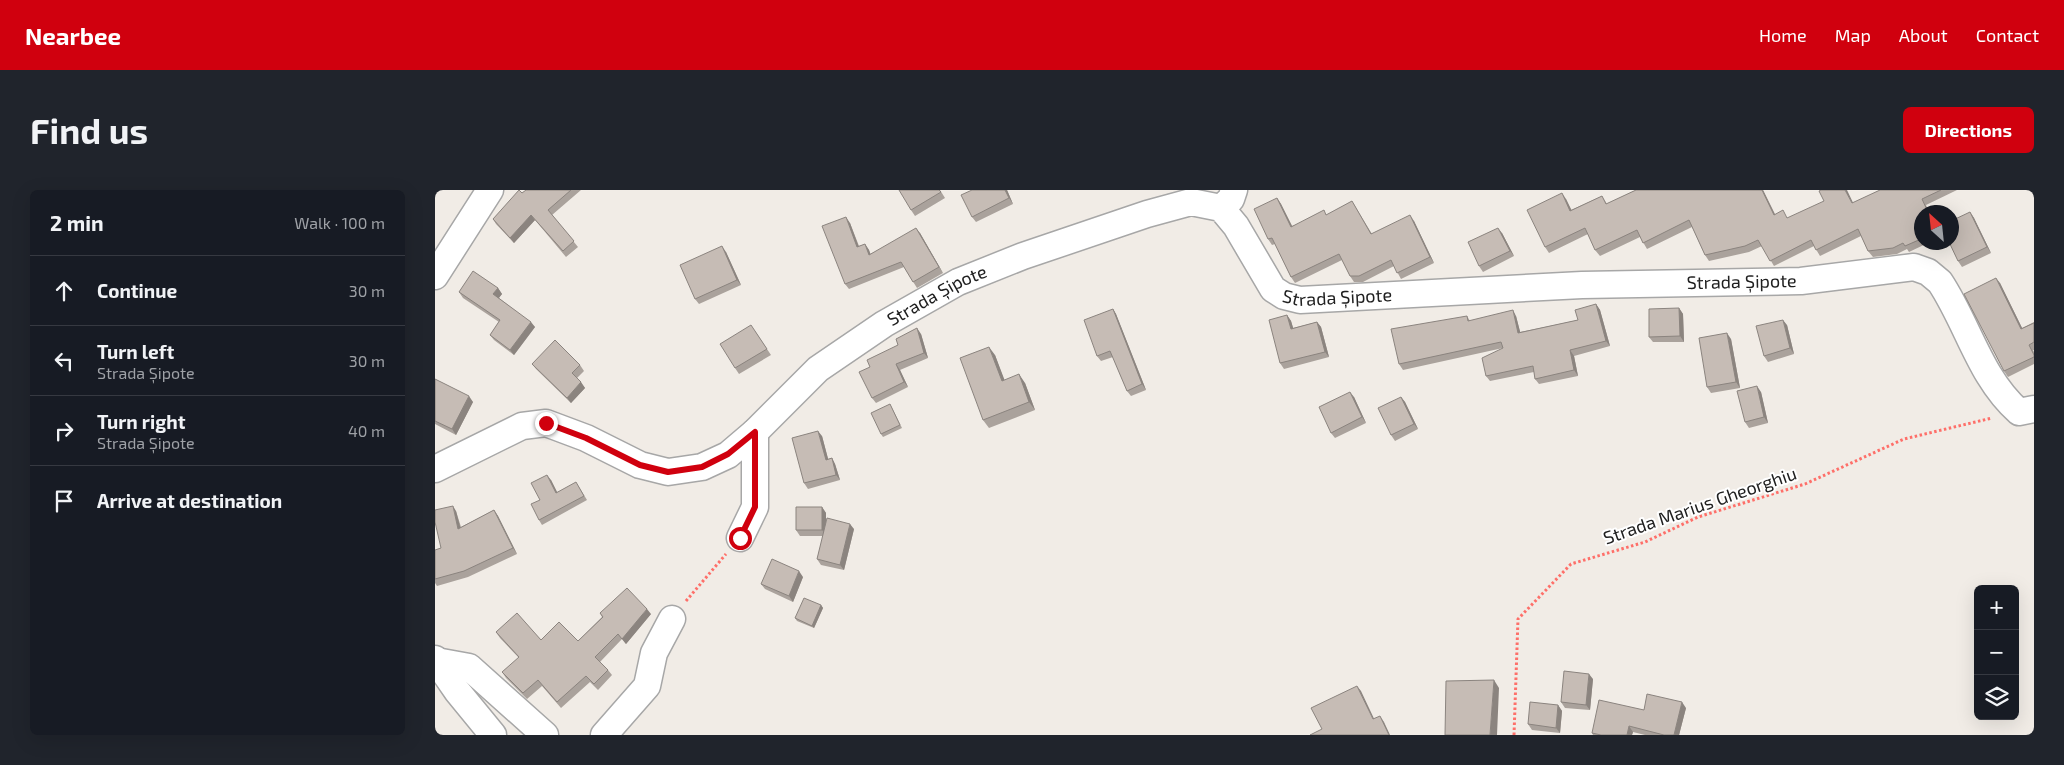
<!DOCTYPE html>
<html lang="en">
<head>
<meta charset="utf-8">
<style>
	body { margin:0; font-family:"Exo 2",sans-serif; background:#20242c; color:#f1f3f6 }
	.controls { position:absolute; right:15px; bottom:15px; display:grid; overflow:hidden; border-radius:8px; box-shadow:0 5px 20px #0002 }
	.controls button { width:45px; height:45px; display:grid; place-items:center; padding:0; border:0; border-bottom:1px solid #363941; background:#171b24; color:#f1f3f6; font:25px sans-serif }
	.compass { position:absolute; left:1479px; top:15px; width:45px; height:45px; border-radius:50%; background:#171b24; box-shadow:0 5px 20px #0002; rotate:333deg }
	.stop { position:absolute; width:15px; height:15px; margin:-11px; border:4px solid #d0000e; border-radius:50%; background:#fff }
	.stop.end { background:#d0000e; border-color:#fff; box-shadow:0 1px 5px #0008 }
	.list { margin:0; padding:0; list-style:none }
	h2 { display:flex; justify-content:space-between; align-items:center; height:65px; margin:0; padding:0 20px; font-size:21px }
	h2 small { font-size:16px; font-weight:400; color:#9ea1a6 }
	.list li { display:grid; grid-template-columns:32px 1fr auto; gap:15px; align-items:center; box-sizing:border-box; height:70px; padding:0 20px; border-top:1px solid #363941 }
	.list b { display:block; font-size:19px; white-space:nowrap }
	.list p { margin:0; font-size:16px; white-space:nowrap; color:#9ea1a6 }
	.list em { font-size:16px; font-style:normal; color:#9ea1a6 }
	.icon { flex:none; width:28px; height:28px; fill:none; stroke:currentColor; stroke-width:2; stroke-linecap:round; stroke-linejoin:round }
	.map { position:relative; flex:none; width:1599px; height:545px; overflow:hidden; border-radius:8px }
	header { display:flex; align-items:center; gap:30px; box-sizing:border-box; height:70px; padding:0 25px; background:#d0000e; color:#fff }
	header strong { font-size:24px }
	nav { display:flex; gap:28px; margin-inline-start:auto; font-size:18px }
	.intro { display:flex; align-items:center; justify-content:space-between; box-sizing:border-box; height:120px; padding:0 30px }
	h1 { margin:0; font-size:35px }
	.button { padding:12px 22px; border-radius:8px; background:#d0000e; color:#fff; font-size:18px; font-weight:700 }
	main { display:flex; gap:30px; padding:0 30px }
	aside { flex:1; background:#171b24; border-radius:8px; box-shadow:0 5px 20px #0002 }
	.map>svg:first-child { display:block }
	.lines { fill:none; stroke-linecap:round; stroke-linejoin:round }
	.minor-casing { stroke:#a7a7a7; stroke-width:29 }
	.path { stroke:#fe6f69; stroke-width:3; stroke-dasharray:2.5 2.5; stroke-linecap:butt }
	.minor { stroke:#fff; stroke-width:26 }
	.wall { fill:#aaa29c }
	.shaded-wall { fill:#8b847f }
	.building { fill:#c6bcb5; stroke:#8b847f }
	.route { stroke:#d0000e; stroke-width:6 }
	.labels { text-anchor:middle; stroke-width:4; stroke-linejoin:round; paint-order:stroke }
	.street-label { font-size:18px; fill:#202020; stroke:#fff }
</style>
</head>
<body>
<header>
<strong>Nearbee</strong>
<nav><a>Home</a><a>Map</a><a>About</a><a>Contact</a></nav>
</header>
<div class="intro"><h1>Find us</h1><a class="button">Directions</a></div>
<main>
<aside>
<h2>2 min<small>Walk · 100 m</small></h2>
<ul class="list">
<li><svg class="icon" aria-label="ahead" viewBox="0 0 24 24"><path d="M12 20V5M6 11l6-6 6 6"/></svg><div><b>Continue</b></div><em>30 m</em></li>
<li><svg class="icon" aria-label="left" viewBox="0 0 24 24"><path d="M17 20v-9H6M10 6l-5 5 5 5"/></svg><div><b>Turn left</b><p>Strada Șipote</p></div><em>30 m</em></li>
<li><svg class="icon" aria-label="right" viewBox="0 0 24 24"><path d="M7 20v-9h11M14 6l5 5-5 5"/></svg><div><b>Turn right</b><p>Strada Șipote</p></div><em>40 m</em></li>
<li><svg class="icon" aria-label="arrive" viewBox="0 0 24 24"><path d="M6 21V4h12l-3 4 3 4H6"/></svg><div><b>Arrive at destination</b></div></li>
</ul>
</aside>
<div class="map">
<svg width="1599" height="545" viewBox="0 0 1599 545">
	<rect width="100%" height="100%" fill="#f1ece6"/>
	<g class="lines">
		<g class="minor-casing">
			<g id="minor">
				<path d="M 786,18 L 796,9 L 799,0"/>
				<path d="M 0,86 L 55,0"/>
				<path id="s1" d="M 0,279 L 87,236 L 111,233 L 151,248 L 205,275 L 233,282 L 267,277 L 293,265 L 320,242 L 383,179 L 449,134 L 523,92 L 588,66 L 712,24 L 756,12 L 786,18 L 801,36 L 838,99 L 849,106 L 865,110 L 1147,95 L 1366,91 L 1479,77 L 1493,82 L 1505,92 C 1533,134 1545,188 1584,222 L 1599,219"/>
				<path d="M 305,348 L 320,317 L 320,242"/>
				<path d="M 0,469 L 22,501 L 58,545"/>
				<path d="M 1,471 L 34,477 L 110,545"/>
				<path d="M 169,545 L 212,496 L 219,463 L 237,429"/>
			</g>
		</g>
		<path class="path" d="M 251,411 L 291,364
			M 1079,545 L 1083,429 L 1136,374 L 1210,352 L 1263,327 L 1370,294 L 1469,249 L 1557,228"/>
		<use href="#minor" class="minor"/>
	</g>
	<path class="wall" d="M 91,0 L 146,0 L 117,25 L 143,57 L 131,67 L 100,30 L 79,53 L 61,34 L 58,29 Z
		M 505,0 L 510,8 L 480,26 L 476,20 Z
		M 537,0 L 572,0 L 578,14 L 541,32 L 537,27 Z
		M 1201,0 L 1328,0 L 1340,24 L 1353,28 L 1418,13 L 1445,0 L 1522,0 L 1491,15 L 1494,22 L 1486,22 L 1486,52 L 1495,52 L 1474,62 L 1472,59 L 1462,64 L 1438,67 L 1433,61 L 1426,46 L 1385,66 L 1379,56 L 1339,76 L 1327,56 L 1314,62 L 1274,71 L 1270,65 L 1257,37 L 1212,59 L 1205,47 L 1165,66 L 1160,60 L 1153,44 L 1114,63 L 1110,57 L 1131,9 L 1136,20 L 1167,6 L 1172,14 Z
		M 842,8 L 846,14 L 857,36 L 892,25 L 917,11 L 937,44 L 979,31 L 999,73 L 966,89 L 959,76 L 928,92 L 919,92 L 915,86 L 907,70 L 860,93 L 856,87 L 840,54 L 837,55 L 833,49 Z
		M 1535,22 L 1539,28 L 1556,63 L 1527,77 L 1523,71 Z
		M 415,33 L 424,56 L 430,54 L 434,60 L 435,64 L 485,43 L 508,83 L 482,98 L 469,77 L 414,99 L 410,94 Z
		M 1067,43 L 1079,66 L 1048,82 L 1044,76 Z
		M 291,62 L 306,95 L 264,114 L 260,109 Z
		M 1565,93 L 1587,138 L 1599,132 L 1599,160 L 1598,160 L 1599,162 L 1599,174 L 1573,187 L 1569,181 Z
		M 63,98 L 67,104 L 64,108 L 100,137 L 79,165 L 59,150 L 55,145 L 64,132 L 28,108 L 24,102 Z
		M 1161,114 L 1165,120 L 1175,156 L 1139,166 L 1143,186 L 1104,194 L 1100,189 L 1099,182 L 1055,191 L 1051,186 L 1068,158 L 968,180 L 964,174 L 1032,126 L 1035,131 L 1081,126 L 1085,142 L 1143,130 Z
		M 1244,118 L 1248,124 L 1249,152 L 1218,152 L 1214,147 Z
		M 678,119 L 681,124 L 711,200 L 696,206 L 692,201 L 678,167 L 666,171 L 662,166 Z
		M 852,125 L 856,131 L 858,138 L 882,132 L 886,137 L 894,167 L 849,179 L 845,173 Z
		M 1352,135 L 1359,164 L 1333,172 L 1329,166 Z
		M 320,141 L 336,165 L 304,184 L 300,178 Z
		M 486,144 L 493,168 L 465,180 L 473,197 L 441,213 L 437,208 L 435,177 Z
		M 1296,149 L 1305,198 L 1276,203 L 1272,197 Z
		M 560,165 L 569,190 L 590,193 L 600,220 L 554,238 L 548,230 Z
		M 97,174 L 145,175 L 149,181 L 142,188 L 150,198 L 136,213 L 101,179 Z
		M 0,189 L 38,212 L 21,245 L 0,234 Z
		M 1326,202 L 1333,233 L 1314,238 L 1310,232 Z
		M 919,207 L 931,233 L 900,248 L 896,243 Z
		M 966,207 L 970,212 L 983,239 L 960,251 L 956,245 Z
		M 455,214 L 467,238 L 448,247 L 446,244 Z
		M 387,246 L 393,269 L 397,268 L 400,274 L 405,290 L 373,299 L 369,293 Z
		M 116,290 L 122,302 L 144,297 L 152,310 L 107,335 L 104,330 L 105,310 Z
		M 387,317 L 391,323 L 391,334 L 419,339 L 409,380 L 386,375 L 382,369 L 388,346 L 365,346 L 361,340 Z
		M 59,320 L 63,326 L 82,364 L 33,387 L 2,396 L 0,393 L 0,360 L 6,358 L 21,321 L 26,337 Z
		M 368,387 L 358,412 L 330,399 L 326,394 Z
		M 386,415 L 388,418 L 379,438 L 362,431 L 360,428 Z
		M 165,423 L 216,424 L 191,454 L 187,449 L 165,472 L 173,480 L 177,485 L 163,500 L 155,492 L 126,518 L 107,496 L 92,509 L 71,488 L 67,482 L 84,468 L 65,448 L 61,442 L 106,450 L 143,451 L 167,427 Z
		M 1158,489 L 1155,520 L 1130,518 L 1126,512 Z
		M 1123,515 L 1127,521 L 1125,543 L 1097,540 L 1093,534 Z
		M 1251,518 L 1244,545 L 1210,545 L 1198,542 L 1197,545 L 1158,545 L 1157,543 L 1209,520 Z"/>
	<path class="shaded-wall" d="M 570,0 L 572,0 L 578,14 L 574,8 Z
		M 1327,0 L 1328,0 L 1343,31 L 1339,25 Z
		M 1410,0 L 1412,0 L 1421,19 L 1417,13 Z
		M 1127,3 L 1131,9 L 1140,27 L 1135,21 Z
		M 842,8 L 846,14 L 860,42 L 856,37 Z
		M 1535,22 L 1539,28 L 1556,63 L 1552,57 Z
		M 96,25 L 100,30 L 79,53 L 75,48 Z
		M 975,25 L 979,31 L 999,73 L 995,67 Z
		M 411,27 L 415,33 L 426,63 L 422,57 Z
		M 481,38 L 485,43 L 508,83 L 504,77 Z
		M 1063,38 L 1067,43 L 1079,66 L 1075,61 Z
		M 430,54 L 434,60 L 438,71 L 434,65 Z
		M 287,56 L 291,62 L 306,95 L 302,90 Z
		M 1561,88 L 1565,93 L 1590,144 L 1586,139 Z
		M 63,98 L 67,104 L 62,110 L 58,104 Z
		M 1161,114 L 1165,120 L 1175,156 L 1171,151 Z
		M 1244,118 L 1248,124 L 1249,152 L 1245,146 Z
		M 678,119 L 681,124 L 711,200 L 707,194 Z
		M 1078,120 L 1081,126 L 1087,149 L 1083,143 Z
		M 852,125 L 856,131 L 860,144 L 856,139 Z
		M 1348,130 L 1352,135 L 1359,164 L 1355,158 Z
		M 96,132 L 100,137 L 79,165 L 75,160 Z
		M 882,132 L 886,137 L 894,167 L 890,162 Z
		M 482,138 L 486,144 L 493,168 L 489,163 Z
		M 1292,143 L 1296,149 L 1305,198 L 1301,192 Z
		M 554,157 L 560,165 L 573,199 L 567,191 Z
		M 1135,160 L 1139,166 L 1143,186 L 1139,180 Z
		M 461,174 L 465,180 L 473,197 L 469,192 Z
		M 584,184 L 590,193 L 600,220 L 594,212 Z
		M 146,192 L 150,198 L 136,213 L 132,208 Z
		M 1322,196 L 1326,202 L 1333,233 L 1329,227 Z
		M 915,202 L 919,207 L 931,233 L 927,227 Z
		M 34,206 L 38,212 L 21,245 L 17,239 Z
		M 966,207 L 970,212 L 983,239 L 979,234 Z
		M 383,241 L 387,246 L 395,276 L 391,270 Z
		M 397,268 L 400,274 L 405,290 L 401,285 Z
		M 112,285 L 116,290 L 125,308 L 121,303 Z
		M 18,316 L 21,321 L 27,344 L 23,339 Z
		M 387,317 L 391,323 L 391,346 L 387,340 Z
		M 59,320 L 63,326 L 82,364 L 78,358 Z
		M 415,334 L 419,339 L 409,380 L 405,375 Z
		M 364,381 L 368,387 L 358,412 L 354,406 Z
		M 386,415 L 388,418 L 379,438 L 377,436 Z
		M 212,419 L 216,424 L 191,454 L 187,449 Z
		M 1154,484 L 1158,489 L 1155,520 L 1151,515 Z
		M 1059,490 L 1064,498 L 1062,545 L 1055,545 Z
		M 922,496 L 926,501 L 942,535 L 938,529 Z
		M 1247,512 L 1251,518 L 1244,545 L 1239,545 Z
		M 1123,515 L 1127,521 L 1125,543 L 1121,538 Z
		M 945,526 L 949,532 L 955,545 L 954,545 Z
		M 1194,536 L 1198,542 L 1197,545 L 1192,545 Z"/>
	<path class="building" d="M 84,0 L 87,3 L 91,0 L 136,0 L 113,20 L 139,51 L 128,61 L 96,25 L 75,48 L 58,29 Z
		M 464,0 L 504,0 L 506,2 L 476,20 Z
		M 537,0 L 570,0 L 574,8 L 537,27 L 526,5 Z
		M 1201,0 L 1327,0 L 1339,25 L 1348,20 L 1352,28 L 1389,11 L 1384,1 L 1386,0 L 1410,0 L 1417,13 L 1445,0 L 1506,0 L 1487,9 L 1493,22 L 1486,22 L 1486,49 L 1470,56 L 1468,53 L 1458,58 L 1433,61 L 1423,39 L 1381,60 L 1376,50 L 1335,71 L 1323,50 L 1310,56 L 1270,65 L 1254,30 L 1208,53 L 1202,40 L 1160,60 L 1150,38 L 1110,57 L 1092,20 L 1127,3 L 1135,21 L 1167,6 L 1171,14 Z
		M 842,8 L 856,37 L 889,20 L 891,25 L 917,11 L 936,44 L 975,25 L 995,67 L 962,83 L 956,70 L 924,86 L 915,86 L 904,64 L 856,87 L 837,48 L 833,49 L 819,19 Z
		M 1535,22 L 1552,57 L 1523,71 L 1514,52 L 1516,52 L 1516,31 Z
		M 411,27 L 422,57 L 430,54 L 434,65 L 481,38 L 504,77 L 478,92 L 466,72 L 410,94 L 387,36 Z
		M 1063,38 L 1075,61 L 1044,76 L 1033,52 Z
		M 287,56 L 302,90 L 260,109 L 245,75 Z
		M 38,81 L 63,98 L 58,104 L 96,132 L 75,160 L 55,145 L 65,130 L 24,102 Z
		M 1561,88 L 1586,139 L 1599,133 L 1599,152 L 1594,155 L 1599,165 L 1599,167 L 1569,181 L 1529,104 Z
		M 1161,114 L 1171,151 L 1135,160 L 1139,180 L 1100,189 L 1098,176 L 1051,186 L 1047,168 L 1068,158 L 1066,152 L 964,174 L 956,139 L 1032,126 L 1033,131 L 1078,120 L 1083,143 L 1143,130 L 1140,120 Z
		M 1244,118 L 1245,146 L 1214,147 L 1214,119 Z
		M 678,119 L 707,194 L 692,201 L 675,161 L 662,166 L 649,130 Z
		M 852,125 L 856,139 L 882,132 L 890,162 L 845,173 L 834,130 Z
		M 1348,130 L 1355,158 L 1329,166 L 1321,136 Z
		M 316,135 L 332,159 L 300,178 L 285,154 Z
		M 482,138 L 489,163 L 461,174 L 469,192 L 437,208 L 424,182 L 435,177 L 432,170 L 463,155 L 461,149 Z
		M 1292,143 L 1301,192 L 1272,197 L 1264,148 Z
		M 120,150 L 145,175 L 137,183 L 146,192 L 132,208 L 97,174 Z
		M 554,157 L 567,191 L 584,184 L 594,212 L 548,230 L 525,168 Z
		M 0,189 L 34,206 L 17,239 L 0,231 Z
		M 1322,196 L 1329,227 L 1310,232 L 1302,201 Z
		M 915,202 L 927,227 L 896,243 L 884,217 Z
		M 966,207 L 979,234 L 956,245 L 943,218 Z
		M 455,214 L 465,235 L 446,244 L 436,223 Z
		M 383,241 L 391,270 L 397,268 L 401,285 L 369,293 L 357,248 Z
		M 112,285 L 121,303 L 141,292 L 149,306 L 104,330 L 96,314 L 105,310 L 96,293 Z
		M 18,316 L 23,339 L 59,320 L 78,358 L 29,381 L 0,389 L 0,360 L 6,358 L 0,332 L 0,320 Z
		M 361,317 L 387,317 L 387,340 L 361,340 Z
		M 392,328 L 415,334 L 405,375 L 382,369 Z
		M 337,369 L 364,381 L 354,406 L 326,394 Z
		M 192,398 L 212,419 L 187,449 L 183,444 L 160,467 L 173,480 L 159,494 L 151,486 L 122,512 L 103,490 L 88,503 L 67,482 L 84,467 L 61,442 L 82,423 L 106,450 L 124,432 L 143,451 L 168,427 L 165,423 Z
		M 369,408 L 386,415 L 377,436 L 360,428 Z
		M 1129,481 L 1154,484 L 1151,515 L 1126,512 Z
		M 1059,490 L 1055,545 L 1010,545 L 1011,491 Z
		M 922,496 L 938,529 L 945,526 L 954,545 L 875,545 L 887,539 L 876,518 Z
		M 1212,504 L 1247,512 L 1239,545 L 1229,545 L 1194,536 L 1192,545 L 1166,545 L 1157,543 L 1164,510 L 1209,520 Z
		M 1095,512 L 1123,515 L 1121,538 L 1093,534 Z"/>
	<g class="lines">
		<path class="route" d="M 111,233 L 151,248 L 205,275 L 233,282 L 267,277 L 293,264 L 320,242 L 320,317 L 305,348"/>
	</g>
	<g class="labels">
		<g class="street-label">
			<text dy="6" stroke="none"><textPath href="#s1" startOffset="1451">Strada Șipote</textPath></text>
			<text dy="6" stroke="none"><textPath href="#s1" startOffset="1046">Strada Șipote</textPath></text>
			<text dy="6" stroke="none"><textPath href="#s1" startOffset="581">Strada Șipote</textPath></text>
			<text transform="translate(1265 316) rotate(-19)" y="6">Strada Marius Gheorghiu</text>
		</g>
	</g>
</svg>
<div class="controls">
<button>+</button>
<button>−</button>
<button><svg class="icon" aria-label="layers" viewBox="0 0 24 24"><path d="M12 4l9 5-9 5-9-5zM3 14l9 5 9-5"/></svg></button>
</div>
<svg class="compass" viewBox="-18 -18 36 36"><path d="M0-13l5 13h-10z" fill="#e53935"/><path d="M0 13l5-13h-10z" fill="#9ea1a6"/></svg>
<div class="stop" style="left:305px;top:348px"></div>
<div class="stop end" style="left:111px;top:233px"></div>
</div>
</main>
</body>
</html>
